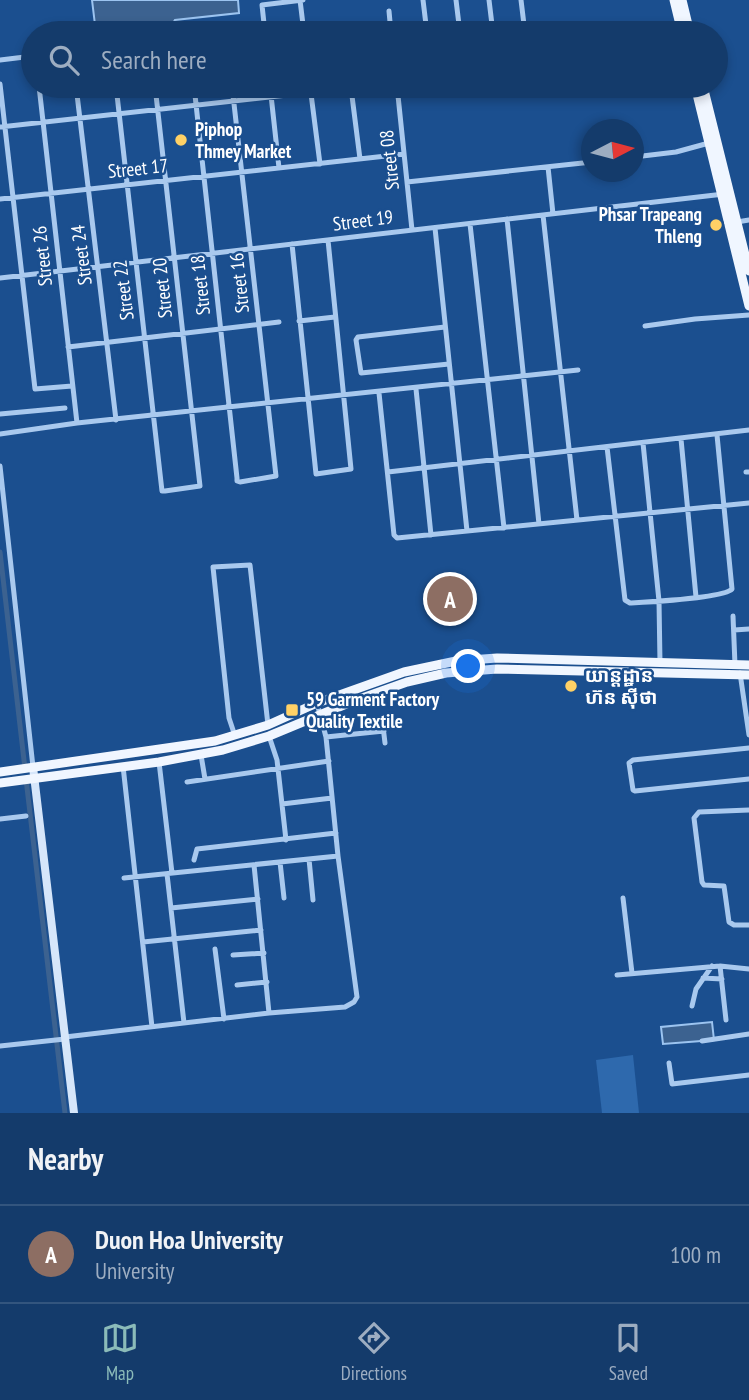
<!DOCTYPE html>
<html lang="en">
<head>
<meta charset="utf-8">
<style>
	body { margin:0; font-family:"PT Sans Narrow","Noto Sans Khmer",sans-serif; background:#214673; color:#f1f3f6 }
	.compass { position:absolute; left:581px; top:119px; width:63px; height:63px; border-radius:50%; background:#143b6b; box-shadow:0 4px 10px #0003; rotate:84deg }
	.you { position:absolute; left:469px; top:667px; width:24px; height:24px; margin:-18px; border:5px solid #fff; border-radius:50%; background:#1a73e8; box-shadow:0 0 0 10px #1a73e833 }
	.badge { display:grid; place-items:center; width:46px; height:46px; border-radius:50%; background:#8bbbb9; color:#fff; font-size:23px; font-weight:700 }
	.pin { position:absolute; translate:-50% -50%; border:4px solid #fff; box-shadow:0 2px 7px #0006 }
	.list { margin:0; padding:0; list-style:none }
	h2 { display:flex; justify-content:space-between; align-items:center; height:91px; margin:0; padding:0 28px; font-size:30px }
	h2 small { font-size:23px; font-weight:400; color:#9dadc1 }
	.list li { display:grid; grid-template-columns:46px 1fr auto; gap:21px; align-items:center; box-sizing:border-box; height:98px; padding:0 28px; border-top:2px solid #33557e }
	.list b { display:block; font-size:26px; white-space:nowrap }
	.list p { margin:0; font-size:23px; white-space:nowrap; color:#9dadc1 }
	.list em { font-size:23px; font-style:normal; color:#9dadc1 }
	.icon { flex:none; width:38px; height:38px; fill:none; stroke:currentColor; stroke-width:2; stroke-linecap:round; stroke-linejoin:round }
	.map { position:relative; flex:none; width:749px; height:1113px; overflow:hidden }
	.search { position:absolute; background:#143b6b; box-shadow:0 4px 10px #0003; left:21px; right:21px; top:21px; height:77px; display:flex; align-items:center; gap:18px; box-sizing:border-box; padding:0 24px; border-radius:38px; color:#9dadc1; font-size:26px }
	.sheet { height:189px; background:#143b6b }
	nav { display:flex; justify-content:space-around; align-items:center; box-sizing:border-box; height:98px; border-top:2px solid #33557e; background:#143b6b; font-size:19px; color:#9dadc1 }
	nav a { display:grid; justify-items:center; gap:4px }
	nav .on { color:#8bbbb9 }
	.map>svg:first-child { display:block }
	.green { fill:#2e69ad }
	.water { fill:#3c6290; stroke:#9cc4f0; stroke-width:2 }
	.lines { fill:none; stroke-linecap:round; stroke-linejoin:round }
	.canal { stroke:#3c6290; stroke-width:5 }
	.street { stroke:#a9c9ee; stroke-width:5 }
	.secondary { stroke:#d6e6fa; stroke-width:8 }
	.primary { stroke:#f0f6ff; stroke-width:9 }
	.poi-dot { fill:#ffd166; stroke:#1b4f8f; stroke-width:2.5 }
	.labels { text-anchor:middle; stroke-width:5; stroke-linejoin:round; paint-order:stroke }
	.poi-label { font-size:19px; font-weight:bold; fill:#fff; stroke:#1b4f8f; text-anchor:start }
	.street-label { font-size:19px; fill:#fff; stroke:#1b4f8f }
</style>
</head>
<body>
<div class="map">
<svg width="749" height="1113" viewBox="0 0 749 1113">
	<rect width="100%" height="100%" fill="#1b4f8f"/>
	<path class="green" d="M 633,1055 L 639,1113 L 602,1113 L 596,1060 Z"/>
	<path class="water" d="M 92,0 L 238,0 L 239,13 L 175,20 L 171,26 L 96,33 Z
		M 712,1022 L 714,1040 L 663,1044 L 661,1027 Z"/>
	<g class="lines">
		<path class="canal" d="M 0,552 L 25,769
			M 26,779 L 65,1113"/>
		<path class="street" d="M 300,0 L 304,33
			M 423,0 L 427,33
			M 456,0 L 460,33
			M 489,0 L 493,33
			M 521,0 L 525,33
			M 389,11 L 391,33
			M 244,33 L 265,31
			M 265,33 L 262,5 L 303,0
			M 0,60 L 33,56
			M 0,84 L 35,389 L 72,386
			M 39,86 L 77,423
			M 76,86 L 116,420
			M 116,86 L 162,491 L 165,491 L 200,486 L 155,86
			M 194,86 L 237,478 L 237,481 L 240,482 L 276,476 L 232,86
			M 270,86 L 279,168
			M 310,86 L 320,164
			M 397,86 L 412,230
			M 351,88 L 360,159
			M 0,127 L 368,86
			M 634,157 L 676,152 L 709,143
			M 548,167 L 553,214
			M 407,182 L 592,162
			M 0,199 L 404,154
			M 543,215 L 577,520
			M 507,219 L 539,524
			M 737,222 L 749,220
			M 470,224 L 504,528
			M 435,228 L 467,531
			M 292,244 L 316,474 L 351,469 L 328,240
			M 0,278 L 724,194
			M 299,321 L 335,317
			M 645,326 L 695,319 L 749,315
			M 445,327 L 358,337 L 356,340 L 361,373 L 449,364
			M 68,347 L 279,322
			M 416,389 L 431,535
			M 379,393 L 394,535 L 397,538 L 749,503
			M 0,414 L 65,408
			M 0,434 L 77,423 L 578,370
			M 681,439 L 696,597
			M 643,443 L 659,601 L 660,663
			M 607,447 L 625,600 L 630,603 C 648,602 724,598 732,589 L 717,435
			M 0,466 L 33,767
			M 388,472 L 749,430
			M 746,472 L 749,472
			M 733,616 L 735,665
			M 734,630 L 749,629
			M 740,673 L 749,735
			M 382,718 L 385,743
			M 235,736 L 229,718 L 213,567 L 250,565 L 268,725
			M 269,736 L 277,760 L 286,840
			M 326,737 L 384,731
			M 749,748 L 633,760 L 629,763 L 633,790 L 635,791 L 749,779
			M 201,755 L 205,779
			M 159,762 L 172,873
			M 123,766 L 152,1027
			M 187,782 L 329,761
			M 282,804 L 332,798
			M 749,810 L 699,812 L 694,818 L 702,882 L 704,885 L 724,886 L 729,922 L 734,925 L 749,925
			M 0,819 L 26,816
			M 309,859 L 313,900
			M 194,860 L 197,849 L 336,833
			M 280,862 L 284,898
			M 167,874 L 184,1023
			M 124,878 L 338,856
			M 623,898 L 632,973
			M 171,908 L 258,899
			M 143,942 L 261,930
			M 215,949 L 224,1019
			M 233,955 L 264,953
			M 720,966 L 726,1020
			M 617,975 L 720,966 L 749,969
			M 703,978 L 722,979
			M 237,985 L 267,982
			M 692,1006 L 696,989 L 712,966
			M 269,1013 L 345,1007 L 354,1002 L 357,997 L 338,856 L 326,737 L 317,703
			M 65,1037 L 269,1013 L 254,865
			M 702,1041 L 749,1034
			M 0,1046 L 65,1039
			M 669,1063 L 672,1084 L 749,1075"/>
		<path class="secondary" d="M 33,767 L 74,1113"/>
		<path class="primary" d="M 674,0 L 682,33
			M 682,0 L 690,33
			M 695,86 L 749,306
			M 703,86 L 749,271
			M 0,772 L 215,741 L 268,725 L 317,703 L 404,672 L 456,661 L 497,658 L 749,665
			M 0,783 L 159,762 L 223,750 L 269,736 L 351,702 L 407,682 L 446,673 L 497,669 L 749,675"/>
	</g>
	<g class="poi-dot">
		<circle cx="181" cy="140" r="7"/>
		<circle cx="716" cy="225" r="7"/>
		<circle cx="571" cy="686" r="7"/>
		<rect x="285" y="703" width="14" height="14" rx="3.5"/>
	</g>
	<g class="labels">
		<g class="poi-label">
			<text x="195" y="136">Piphop<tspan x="195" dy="22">Thmey Market</tspan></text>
			<text x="702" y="221" text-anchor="end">Phsar Trapeang<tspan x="702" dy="22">Thleng</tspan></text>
			<text x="585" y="682">យាន្ដដ្ឋាន<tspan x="585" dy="22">ហ៊ន ស៊ីថា</tspan></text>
			<text x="306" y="706">59 Garment Factory<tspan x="306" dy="22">Quality Textile</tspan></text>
		</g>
		<g class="street-label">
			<text transform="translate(389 160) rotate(-96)" y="7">Street 08</text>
			<text transform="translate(138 168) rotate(-6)" y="7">Street 17</text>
			<text transform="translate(363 220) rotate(-7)" y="7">Street 19</text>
			<text transform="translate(81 255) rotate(-97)" y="7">Street 24</text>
			<text transform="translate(42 256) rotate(-96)" y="7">Street 26</text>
			<text transform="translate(239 283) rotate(-96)" y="7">Street 16</text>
			<text transform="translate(200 285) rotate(-96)" y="7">Street 18</text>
			<text transform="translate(162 288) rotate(-96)" y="7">Street 20</text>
			<text transform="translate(123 290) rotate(-97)" y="7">Street 22</text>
		</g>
	</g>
</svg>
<svg class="compass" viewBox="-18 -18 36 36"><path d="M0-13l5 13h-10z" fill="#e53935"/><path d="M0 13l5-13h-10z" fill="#9dadc1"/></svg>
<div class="you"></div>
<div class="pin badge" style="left:450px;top:599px;background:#8d6e63">A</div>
<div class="search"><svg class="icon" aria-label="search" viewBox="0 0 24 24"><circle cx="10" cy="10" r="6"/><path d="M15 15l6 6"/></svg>Search here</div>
</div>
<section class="sheet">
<h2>Nearby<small></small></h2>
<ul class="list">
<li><span class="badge" style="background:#8d6e63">A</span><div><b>Duon Hoa University</b><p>University</p></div><em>100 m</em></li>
</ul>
</section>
<nav>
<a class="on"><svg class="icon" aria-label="map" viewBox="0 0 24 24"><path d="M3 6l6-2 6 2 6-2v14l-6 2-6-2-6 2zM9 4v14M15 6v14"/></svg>Map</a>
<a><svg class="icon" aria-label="directions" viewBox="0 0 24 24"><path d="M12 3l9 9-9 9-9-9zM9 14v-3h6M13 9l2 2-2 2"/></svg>Directions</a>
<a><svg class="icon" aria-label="saved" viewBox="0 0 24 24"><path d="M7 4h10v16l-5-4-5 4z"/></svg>Saved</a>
</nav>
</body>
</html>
